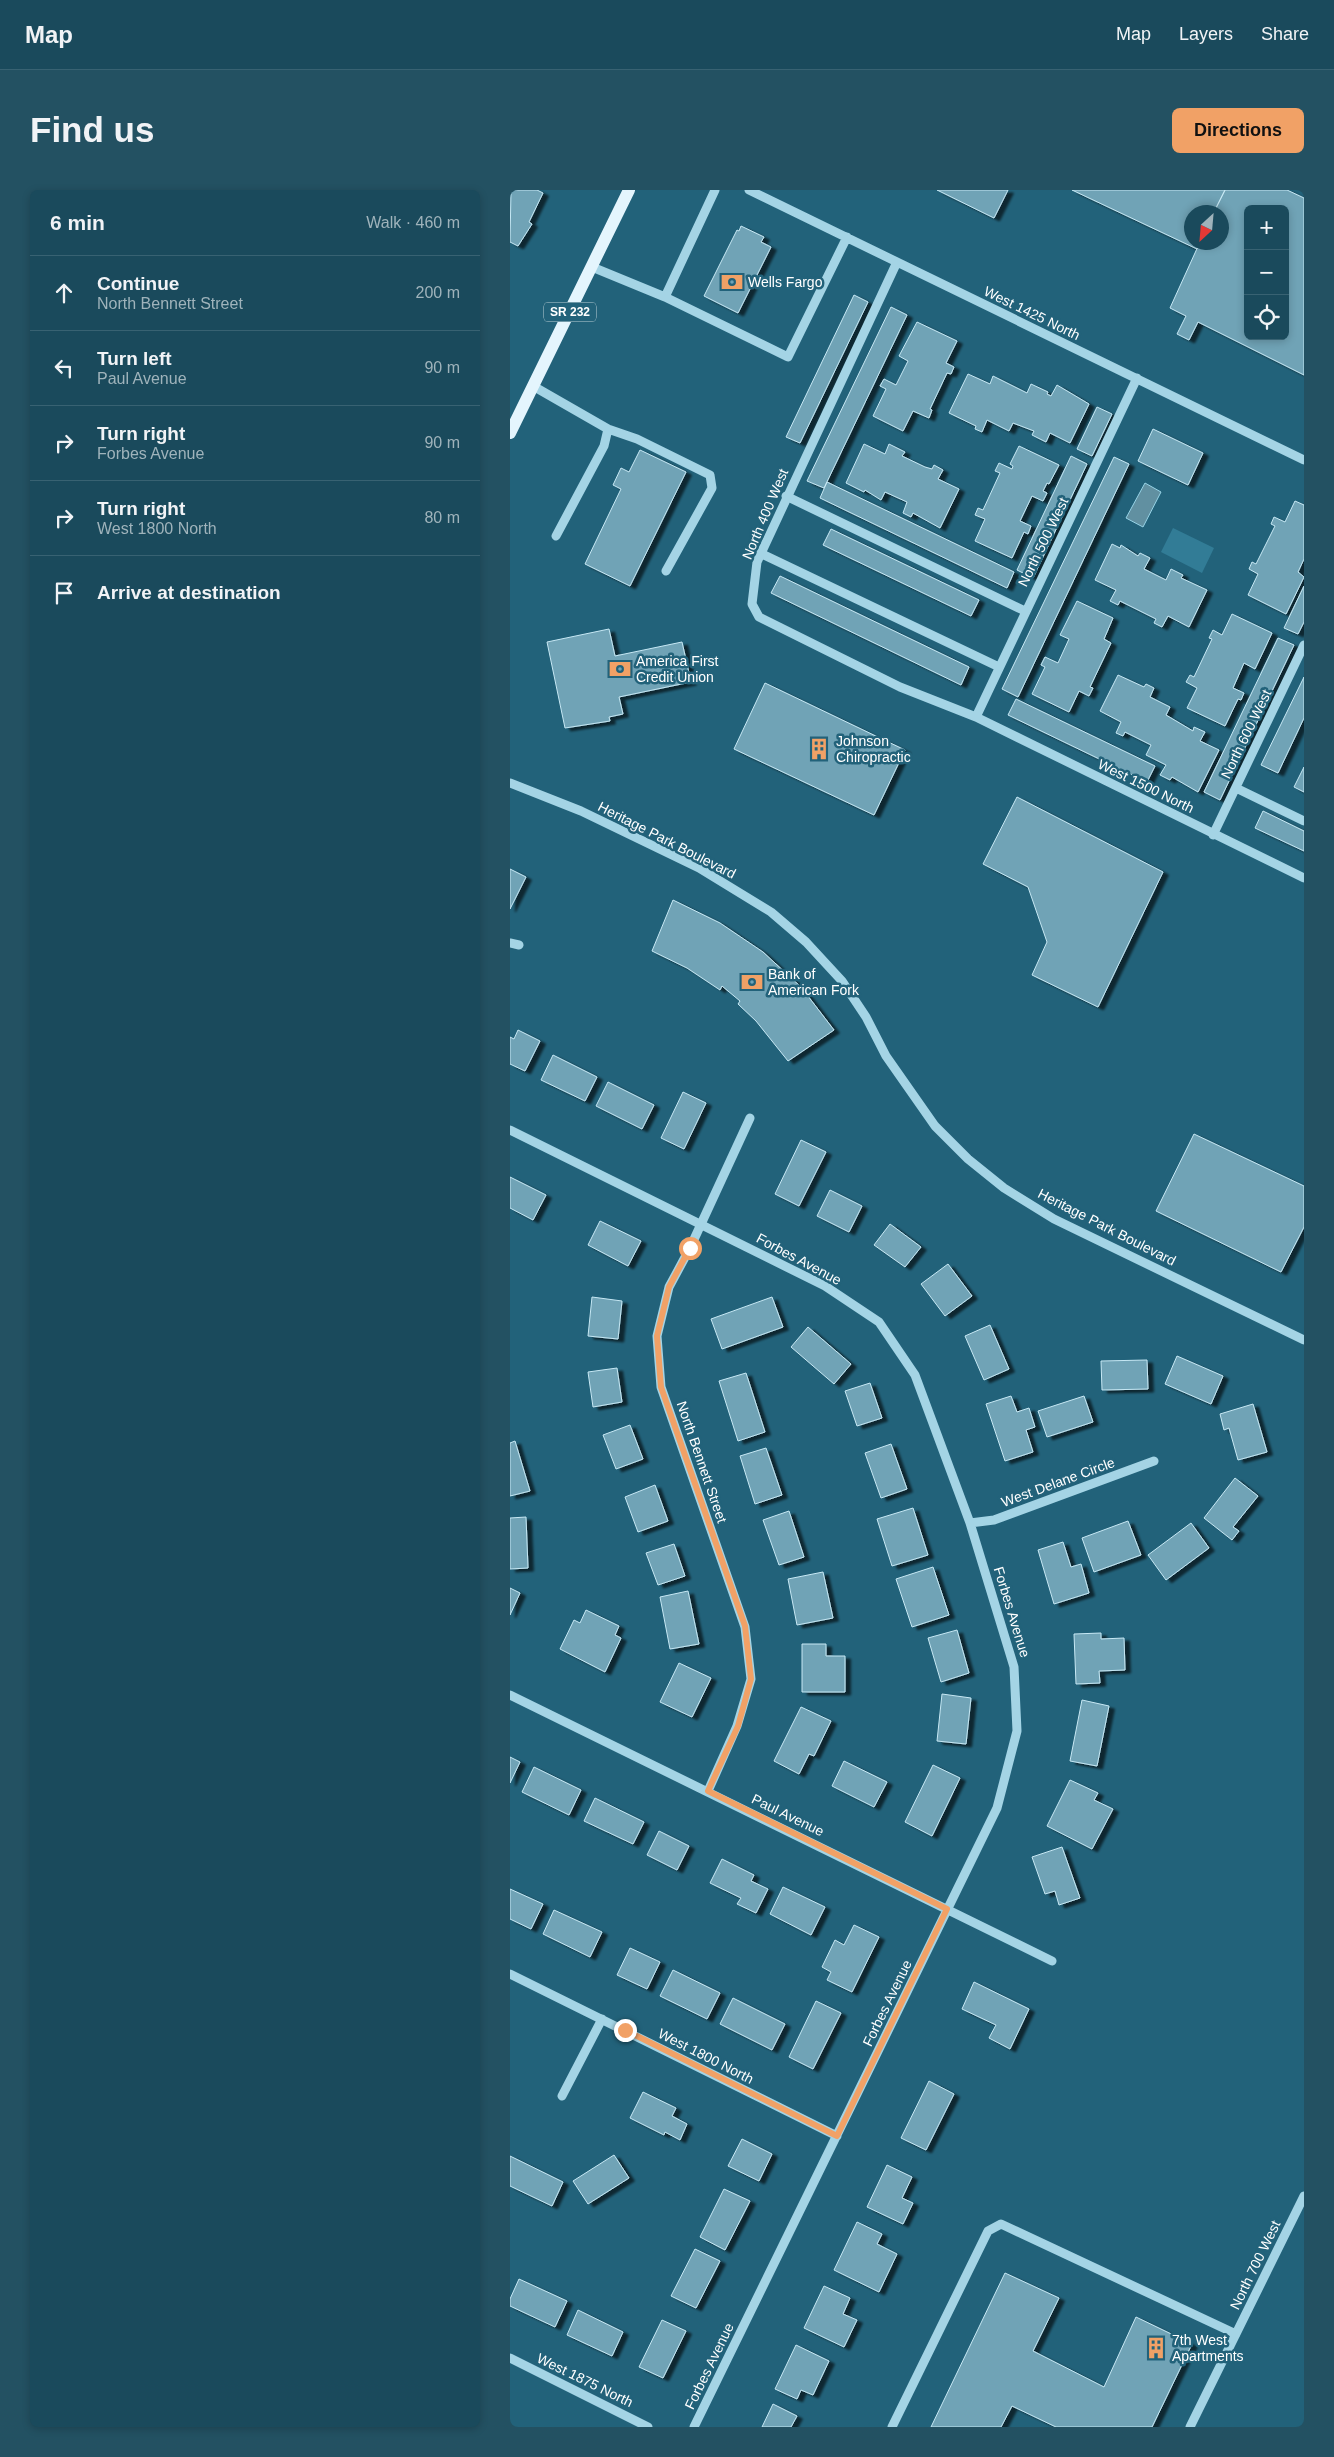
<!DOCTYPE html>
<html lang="en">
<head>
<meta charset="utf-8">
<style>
	body { margin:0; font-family:Arial,sans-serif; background:#235162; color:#f1f3f6 }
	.controls { position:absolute; right:15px; top:15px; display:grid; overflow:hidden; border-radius:8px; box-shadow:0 2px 8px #0003 }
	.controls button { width:45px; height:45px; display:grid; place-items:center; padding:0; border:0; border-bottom:1px solid #386272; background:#1a4a5c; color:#f1f3f6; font:25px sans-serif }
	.compass { position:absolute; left:674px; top:15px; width:45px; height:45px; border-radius:50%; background:#1a4a5c; box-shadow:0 2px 8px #0003; rotate:206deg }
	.stop { position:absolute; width:15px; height:15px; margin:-11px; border:4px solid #f1a166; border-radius:50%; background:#fff }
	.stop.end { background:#f1a166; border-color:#fff; box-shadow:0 1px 5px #0008 }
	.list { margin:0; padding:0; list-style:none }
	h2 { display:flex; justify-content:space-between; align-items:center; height:65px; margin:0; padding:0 20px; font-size:21px }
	h2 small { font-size:16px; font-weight:400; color:#9fb3bb }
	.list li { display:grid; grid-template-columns:32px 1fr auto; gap:15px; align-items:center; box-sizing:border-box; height:75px; padding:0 20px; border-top:1px solid #386272 }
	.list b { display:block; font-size:19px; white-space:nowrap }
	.list p { margin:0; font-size:16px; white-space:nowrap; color:#9fb3bb }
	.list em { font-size:16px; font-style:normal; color:#9fb3bb }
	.icon { flex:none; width:28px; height:28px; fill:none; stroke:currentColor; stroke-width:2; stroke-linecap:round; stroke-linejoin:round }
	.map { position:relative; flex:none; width:794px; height:2237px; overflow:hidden; border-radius:8px }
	header { display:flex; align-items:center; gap:30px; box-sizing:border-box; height:70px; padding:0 25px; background:#1a4a5c; border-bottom:1px solid #386272 }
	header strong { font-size:24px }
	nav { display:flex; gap:28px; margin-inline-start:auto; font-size:18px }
	.intro { display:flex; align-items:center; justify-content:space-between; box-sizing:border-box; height:120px; padding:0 30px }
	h1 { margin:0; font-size:35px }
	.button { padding:12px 22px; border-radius:8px; background:#f1a166; color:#111; font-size:18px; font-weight:700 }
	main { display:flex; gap:30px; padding:0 30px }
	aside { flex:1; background:#1a4a5c; border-radius:8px; box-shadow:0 2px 8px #0003 }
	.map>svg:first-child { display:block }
	.green { fill:#327c96 }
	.water { fill:#6190a1; stroke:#97d3e6 }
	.building { fill:#6fa3b6; stroke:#c7e8f4; fill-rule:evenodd; filter:url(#shadow) }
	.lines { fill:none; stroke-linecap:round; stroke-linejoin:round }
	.minor { stroke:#a4d4e5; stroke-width:9 }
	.major { stroke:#e4f5fd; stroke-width:12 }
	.route { stroke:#f1a166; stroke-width:6 }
	.labels { text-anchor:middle; stroke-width:5; stroke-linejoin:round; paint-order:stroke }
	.shield { fill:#22627a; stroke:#bdd0d7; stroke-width:1 }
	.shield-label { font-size:12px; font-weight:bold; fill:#fff }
	.poi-label { font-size:14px; fill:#fff; stroke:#22627a; text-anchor:start }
	.street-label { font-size:14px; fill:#fff; stroke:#22627a }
</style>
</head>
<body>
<header>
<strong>Map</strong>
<nav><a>Map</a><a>Layers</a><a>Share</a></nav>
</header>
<div class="intro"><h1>Find us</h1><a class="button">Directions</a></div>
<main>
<aside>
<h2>6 min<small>Walk · 460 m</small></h2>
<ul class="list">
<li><svg class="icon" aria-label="ahead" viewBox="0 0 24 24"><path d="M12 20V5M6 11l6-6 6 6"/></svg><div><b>Continue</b><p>North Bennett Street</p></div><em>200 m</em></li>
<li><svg class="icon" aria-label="left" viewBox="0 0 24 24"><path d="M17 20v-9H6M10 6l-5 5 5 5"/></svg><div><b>Turn left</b><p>Paul Avenue</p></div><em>90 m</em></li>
<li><svg class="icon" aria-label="right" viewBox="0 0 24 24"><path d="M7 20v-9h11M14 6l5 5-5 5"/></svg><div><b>Turn right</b><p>Forbes Avenue</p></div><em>90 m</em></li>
<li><svg class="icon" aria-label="right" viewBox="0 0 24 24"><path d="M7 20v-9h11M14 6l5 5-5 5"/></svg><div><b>Turn right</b><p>West 1800 North</p></div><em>80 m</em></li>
<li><svg class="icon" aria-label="arrive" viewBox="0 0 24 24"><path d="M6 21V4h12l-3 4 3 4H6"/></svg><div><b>Arrive at destination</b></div></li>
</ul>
</aside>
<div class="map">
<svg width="794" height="2237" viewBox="0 0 794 2237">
	<defs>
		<filter id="shadow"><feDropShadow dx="5.5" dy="3" stdDeviation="1" flood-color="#0009"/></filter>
	</defs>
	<rect width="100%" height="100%" fill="#22627a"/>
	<path class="green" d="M 663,338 L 704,358 L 692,383 L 651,362 Z"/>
	<path class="water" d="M 635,293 L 651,302 L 633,337 L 616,328 Z"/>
	<path class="building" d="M 1,0 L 27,0 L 33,3 L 19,32 L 22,34 L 8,56 L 0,52 Z
		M 427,0 L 498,0 L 484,28 Z
		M 562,0 L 715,0 L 704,22 L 682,22 L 682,52 L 690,52 L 687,59 Z
		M 715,0 L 777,0 L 794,8 L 794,185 L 688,132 L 679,150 L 667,144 L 676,126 L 660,118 L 690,52 L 712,52 L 712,22 L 704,22 ZM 738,19 L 775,19 L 775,146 L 738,146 Z
		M 231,36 L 254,47 L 251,52 L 261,57 L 228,123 L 194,106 L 227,40 L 229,41 Z
		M 344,105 L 358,112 L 290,253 L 276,247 Z
		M 381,117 L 397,125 L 314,298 L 297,291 Z
		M 407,132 L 447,151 L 436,173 L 444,177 L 441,184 L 437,183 L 420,219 L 422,220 L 419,228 L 403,221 L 393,241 L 363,226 L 376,199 L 370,196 L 374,189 L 386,195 L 398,171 L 389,166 Z
		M 458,184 L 480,194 L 483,186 L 517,203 L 521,194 L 538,202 L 537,204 L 541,206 L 547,195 L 579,214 L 560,253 L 540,243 L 536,252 L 522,245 L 524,241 L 503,233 L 499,241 L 477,230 L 472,242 L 465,239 L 466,236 L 439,223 Z
		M 587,217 L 602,224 L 582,266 L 567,259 Z
		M 643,239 L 693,263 L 678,295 L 628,271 Z
		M 354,254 L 375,264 L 379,254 L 395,262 L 392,266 L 415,277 L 422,279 L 424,275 L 433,280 L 428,289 L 449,299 L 430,338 L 403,323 L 401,327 L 393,323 L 397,312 L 375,302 L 371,310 L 355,300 L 354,302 L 336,293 Z
		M 509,256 L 549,275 L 539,294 L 537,293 L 533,301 L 537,303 L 533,311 L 522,306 L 510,331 L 521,336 L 518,344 L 514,342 L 502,368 L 465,351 L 475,329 L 465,325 L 468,318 L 473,320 L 490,283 L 485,281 L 489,273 L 502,279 L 503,276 L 500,274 Z
		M 130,260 L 176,282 L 120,396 L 75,374 L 111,299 L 103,295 L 111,278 L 119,282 Z
		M 561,266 L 577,274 L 523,388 L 507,380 Z
		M 604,267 L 619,274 L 508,507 L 492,499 Z
		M 317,292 L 504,382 L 497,398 L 310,308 Z
		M 785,311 L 794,315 L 794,369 L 788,382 L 794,387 L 776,424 L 738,405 L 748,384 L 739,379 L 742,372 L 746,374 L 765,336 L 761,334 L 764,327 L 775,332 Z
		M 321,339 L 469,410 L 461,426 L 313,355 Z
		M 602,354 L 610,358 L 611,355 L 628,366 L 630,363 L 640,368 L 634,379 L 656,390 L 661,379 L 673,385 L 671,388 L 697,400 L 679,437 L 658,426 L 652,437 L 644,433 L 646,429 L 610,411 L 608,415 L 600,411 L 606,400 L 585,390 Z
		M 270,386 L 459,477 L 451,495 L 261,403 Z
		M 794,396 L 794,432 L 788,444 L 774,438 Z
		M 567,411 L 603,428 L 594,449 L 601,453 L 580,497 L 583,498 L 579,506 L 569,501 L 559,522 L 522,504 L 535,477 L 531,475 L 535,467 L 548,473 L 559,449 L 550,445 Z
		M 722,424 L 762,443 L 745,479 L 734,473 L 723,498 L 734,503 L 731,510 L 728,509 L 715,536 L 677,518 L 687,498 L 676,492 L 680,485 L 684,487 L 702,449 L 699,448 L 703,440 L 712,445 Z
		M 99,439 L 105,466 L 172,452 L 181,492 L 109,507 L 113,524 L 99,527 L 100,531 L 55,538 L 37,452 Z
		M 768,448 L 784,455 L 710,610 L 694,602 Z
		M 608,485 L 634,497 L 636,494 L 644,498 L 640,507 L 660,517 L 656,525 L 683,541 L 684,537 L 695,542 L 690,551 L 709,560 L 688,602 L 662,587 L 660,590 L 650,585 L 656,575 L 636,565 L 641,555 L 615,542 L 613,546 L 606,543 L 611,532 L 590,521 Z
		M 794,487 L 794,528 L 768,583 L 751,575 Z
		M 255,493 L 395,560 L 364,625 L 224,559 Z
		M 506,509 L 645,576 L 637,592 L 498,525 Z
		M 794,577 L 794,602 L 784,597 Z
		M 507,607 L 653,682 L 588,817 L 522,785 L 537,752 L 518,697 L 473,674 Z
		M 753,621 L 794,641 L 794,661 L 745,638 Z
		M 0,679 L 16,687 L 0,719 Z
		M 163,710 L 210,733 L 253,762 L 291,797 L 324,840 L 278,871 L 246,831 L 228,814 L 230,811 L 212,796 L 210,800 L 177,778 L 142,761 Z
		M 8,840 L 30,851 L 15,881 L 0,874 L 0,847 L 4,849 Z
		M 43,865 L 87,887 L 75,911 L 31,890 Z
		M 98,892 L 144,915 L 132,939 L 86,916 Z
		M 173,902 L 196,913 L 174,959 L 151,948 Z
		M 684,944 L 794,996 L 794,1037 L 771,1082 L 646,1021 Z
		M 291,950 L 316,962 L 289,1016 L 265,1004 Z
		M 0,987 L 36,1005 L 23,1030 L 0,1018 Z
		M 320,1000 L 352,1016 L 339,1042 L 307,1026 Z
		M 90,1031 L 131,1051 L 118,1076 L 78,1055 Z
		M 380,1034 L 411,1057 L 395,1077 L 364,1055 Z
		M 438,1074 L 462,1106 L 435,1126 L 411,1094 Z
		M 82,1107 L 112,1111 L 108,1149 L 78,1146 Z
		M 262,1107 L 273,1137 L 212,1159 L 201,1129 Z
		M 480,1135 L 499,1179 L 474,1190 L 455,1146 Z
		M 298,1137 L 341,1174 L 324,1194 L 281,1157 Z
		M 667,1166 L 713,1186 L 701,1214 L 655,1194 Z
		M 637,1170 L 638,1199 L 592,1200 L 591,1171 Z
		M 107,1178 L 112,1212 L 83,1217 L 78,1182 Z
		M 236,1183 L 255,1242 L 228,1251 L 209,1191 Z
		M 360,1193 L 372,1228 L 347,1236 L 335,1201 Z
		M 501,1206 L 507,1222 L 519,1218 L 525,1237 L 516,1240 L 523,1262 L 495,1271 L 476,1214 Z
		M 574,1206 L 583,1232 L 537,1247 L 528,1221 Z
		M 743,1214 L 757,1262 L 728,1270 L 719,1238 L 714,1240 L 710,1224 Z
		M 120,1235 L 133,1269 L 106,1279 L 93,1245 Z
		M 5,1251 L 20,1301 L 0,1306 L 0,1253 Z
		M 381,1254 L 397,1299 L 371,1308 L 355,1263 Z
		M 256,1258 L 272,1305 L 245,1314 L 230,1266 Z
		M 725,1288 L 748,1306 L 723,1337 L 729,1341 L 722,1350 L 694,1328 Z
		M 145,1295 L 158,1331 L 128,1342 L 115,1307 Z
		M 403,1318 L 418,1365 L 382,1376 L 367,1329 Z
		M 279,1321 L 294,1367 L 269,1375 L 253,1330 Z
		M 16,1327 L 18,1378 L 0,1379 L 0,1328 Z
		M 618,1331 L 631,1365 L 584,1382 L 572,1348 Z
		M 681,1333 L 699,1358 L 656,1390 L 638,1365 Z
		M 553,1352 L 561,1377 L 571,1374 L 579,1403 L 544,1414 L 528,1360 Z
		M 164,1354 L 175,1386 L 148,1395 L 136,1363 Z
		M 423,1377 L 439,1425 L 402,1437 L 386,1389 Z
		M 313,1382 L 323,1428 L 287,1435 L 278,1389 Z
		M 0,1398 L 10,1403 L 0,1425 Z
		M 178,1401 L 189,1454 L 160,1459 L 150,1407 Z
		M 76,1420 L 109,1436 L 105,1445 L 111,1448 L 95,1482 L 50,1459 L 64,1430 L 70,1433 Z
		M 447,1440 L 459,1483 L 431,1492 L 418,1448 Z
		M 591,1443 L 591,1449 L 614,1448 L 615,1480 L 589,1481 L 590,1493 L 566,1494 L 564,1444 Z
		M 292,1454 L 316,1454 L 316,1466 L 335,1466 L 335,1502 L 292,1502 Z
		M 169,1473 L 201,1488 L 182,1527 L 150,1512 Z
		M 432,1504 L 461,1508 L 456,1554 L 427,1551 Z
		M 572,1510 L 599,1516 L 587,1576 L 560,1571 Z
		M 291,1517 L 321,1531 L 304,1566 L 299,1564 L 289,1584 L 264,1571 Z
		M 0,1567 L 10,1572 L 0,1593 Z
		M 334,1571 L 377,1592 L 364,1617 L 322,1596 Z
		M 423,1575 L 450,1588 L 422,1646 L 395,1632 Z
		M 24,1577 L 71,1600 L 59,1625 L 12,1602 Z
		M 560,1590 L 588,1603 L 584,1610 L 603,1619 L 582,1659 L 537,1636 Z
		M 85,1608 L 134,1632 L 123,1654 L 74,1631 Z
		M 149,1641 L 179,1656 L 167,1680 L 137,1665 Z
		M 552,1657 L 570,1708 L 549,1715 L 545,1701 L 535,1704 L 522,1667 Z
		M 212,1669 L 244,1685 L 241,1691 L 258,1699 L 246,1723 L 227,1714 L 231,1708 L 200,1693 Z
		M 273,1697 L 315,1717 L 301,1745 L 260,1724 Z
		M 0,1699 L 33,1714 L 21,1739 L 0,1729 Z
		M 44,1720 L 92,1742 L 80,1767 L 33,1744 Z
		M 344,1735 L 369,1747 L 342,1802 L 317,1790 L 321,1782 L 312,1777 L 325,1750 L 334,1755 Z
		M 120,1758 L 150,1772 L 137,1799 L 107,1785 Z
		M 163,1780 L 210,1803 L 197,1829 L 150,1806 Z
		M 464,1792 L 519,1819 L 500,1859 L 479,1848 L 486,1835 L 452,1819 Z
		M 223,1808 L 275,1834 L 262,1860 L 210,1834 Z
		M 306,1811 L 331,1823 L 303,1879 L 279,1867 Z
		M 419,1891 L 444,1904 L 416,1960 L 391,1948 Z
		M 133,1902 L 166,1918 L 162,1926 L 177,1934 L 170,1950 L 155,1942 L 154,1945 L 120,1928 Z
		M 232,1949 L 262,1964 L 249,1991 L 218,1976 Z
		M 104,1965 L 119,1988 L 78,2014 L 63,1991 Z
		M 0,1966 L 53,1992 L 42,2016 L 0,1996 Z
		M 377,1975 L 402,1987 L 392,2008 L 403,2013 L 393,2034 L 357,2017 Z
		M 214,1999 L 240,2011 L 215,2060 L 190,2047 Z
		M 347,2032 L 372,2044 L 367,2054 L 387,2064 L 369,2102 L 324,2080 Z
		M 185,2059 L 210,2071 L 186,2118 L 161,2106 Z
		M 495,2083 L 549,2108 L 523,2161 L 594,2197 L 626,2127 L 682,2154 L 642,2237 L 546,2237 L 502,2216 L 491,2237 L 421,2237 Z
		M 9,2089 L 57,2111 L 45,2137 L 0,2116 L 0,2109 Z
		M 314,2096 L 340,2108 L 333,2124 L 347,2130 L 334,2157 L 294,2138 Z
		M 68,2120 L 113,2142 L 102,2166 L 57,2145 Z
		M 152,2130 L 176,2141 L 153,2188 L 129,2177 Z
		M 286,2155 L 319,2171 L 303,2205 L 291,2200 L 287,2209 L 265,2199 Z
		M 263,2214 L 287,2226 L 281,2237 L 252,2237 Z"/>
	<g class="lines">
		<path class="minor" d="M 239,0 L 794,270
			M 387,72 L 247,372 L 242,414 L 249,427 L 390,497 L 466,527 L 794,688
			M 82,77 L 155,107 L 278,167 L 337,47
			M 155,107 L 205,0
			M 23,196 L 98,239 L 94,256 L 46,346
			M 98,239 L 127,249 L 200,285 L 202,298 L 156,381
			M 276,306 L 515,421
			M 250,363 L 489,477
			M 466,527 L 627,188
			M 0,593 L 71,621 L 189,678 L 261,722 L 296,752 L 332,791 L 356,827 L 376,866 L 425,936 L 458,969 L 494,998 L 544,1029 L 794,1150
			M 726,598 L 794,631
			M 703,645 L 794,455
			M 0,753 L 9,755
			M 0,940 L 315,1096 L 369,1132 L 405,1185 L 460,1333 L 504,1477 L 507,1541 L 487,1618 L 184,2237
			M 460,1333 L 484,1330 L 644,1271
			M 0,1505 L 542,1771
			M 198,1601 L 227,1536 L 241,1489 L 235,1437 L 151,1197 L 147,1146 L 159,1097 L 180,1058 L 240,928
			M 0,1784 L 327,1946
			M 52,1906 L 92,1829
			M 0,2168 L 138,2237
			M 382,2237 L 478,2041 L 491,2034 L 726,2144
			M 680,2237 L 794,2006"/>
		<path class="major" d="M 0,243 L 119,0"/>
	</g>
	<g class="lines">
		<path class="route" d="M 115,1840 L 327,1946 L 437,1719 L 198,1601 L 228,1536 L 241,1489 L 235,1436 L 151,1197 L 147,1146 L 159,1097 L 180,1058"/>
	</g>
	<defs>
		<g id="bank-bare" transform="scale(1.725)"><path d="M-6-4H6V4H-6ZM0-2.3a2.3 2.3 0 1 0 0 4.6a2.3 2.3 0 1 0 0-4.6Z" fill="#f1a166" stroke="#22627a" stroke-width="2.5" paint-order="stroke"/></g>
		<g id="building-bare" transform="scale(1.725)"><path d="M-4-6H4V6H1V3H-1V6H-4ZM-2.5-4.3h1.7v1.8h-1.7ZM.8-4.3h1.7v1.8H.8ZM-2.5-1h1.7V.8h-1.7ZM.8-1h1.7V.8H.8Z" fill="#f1a166" stroke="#22627a" stroke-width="2.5" paint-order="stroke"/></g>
	</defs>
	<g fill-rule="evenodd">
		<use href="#bank-bare" x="222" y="92"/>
		<use href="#bank-bare" x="110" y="479"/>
		<use href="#building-bare" x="309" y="559"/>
		<use href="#bank-bare" x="242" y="792"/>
		<use href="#building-bare" x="646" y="2158"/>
	</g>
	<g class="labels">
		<rect class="shield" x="34" y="112.5" width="52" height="19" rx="4"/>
		<g class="shield-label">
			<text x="60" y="126">SR 232</text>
		</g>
		<g class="poi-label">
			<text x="238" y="97">Wells Fargo</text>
			<text x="126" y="476">America First<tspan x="126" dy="16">Credit Union</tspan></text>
			<text x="326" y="556">Johnson<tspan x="326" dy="16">Chiropractic</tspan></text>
			<text x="258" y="789">Bank of<tspan x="258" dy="16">American Fork</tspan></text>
			<text x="662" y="2155">7th West<tspan x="662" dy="16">Apartments</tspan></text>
		</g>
		<g class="street-label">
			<text transform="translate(522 123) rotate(26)" y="5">West 1425 North</text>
			<text transform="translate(255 324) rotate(-67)" y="5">North 400 West</text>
			<text transform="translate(533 352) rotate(-64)" y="5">North 500 West</text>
			<text transform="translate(736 544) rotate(-64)" y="5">North 600 West</text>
			<text transform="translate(636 596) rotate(26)" y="5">West 1500 North</text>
			<text transform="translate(157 650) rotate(27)" y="5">Heritage Park Boulevard</text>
			<text transform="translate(597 1037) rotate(27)" y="5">Heritage Park Boulevard</text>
			<text transform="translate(289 1069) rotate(28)" y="5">Forbes Avenue</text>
			<text transform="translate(192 1272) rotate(71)" y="5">North Bennett Street</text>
			<text transform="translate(548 1292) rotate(-20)" y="5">West Delane Circle</text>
			<text transform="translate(502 1422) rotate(73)" y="5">Forbes Avenue</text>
			<text transform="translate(278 1625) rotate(26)" y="5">Paul Avenue</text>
			<text transform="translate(377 1813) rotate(-64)" y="5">Forbes Avenue</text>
			<text transform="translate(196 1866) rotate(27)" y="5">West 1800 North</text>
			<text transform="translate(745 2075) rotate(-64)" y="5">North 700 West</text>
			<text transform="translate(199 2176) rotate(-64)" y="5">Forbes Avenue</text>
			<text transform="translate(75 2190) rotate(26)" y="5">West 1875 North</text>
		</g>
	</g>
</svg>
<div class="controls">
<button>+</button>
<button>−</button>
<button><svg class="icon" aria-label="locate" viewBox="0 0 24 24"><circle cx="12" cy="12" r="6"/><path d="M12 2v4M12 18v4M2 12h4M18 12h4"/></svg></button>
</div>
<svg class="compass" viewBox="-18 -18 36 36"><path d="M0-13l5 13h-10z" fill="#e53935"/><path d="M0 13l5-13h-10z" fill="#9fb3bb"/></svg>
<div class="stop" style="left:180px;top:1058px"></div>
<div class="stop end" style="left:115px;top:1840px"></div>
</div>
</main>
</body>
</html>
